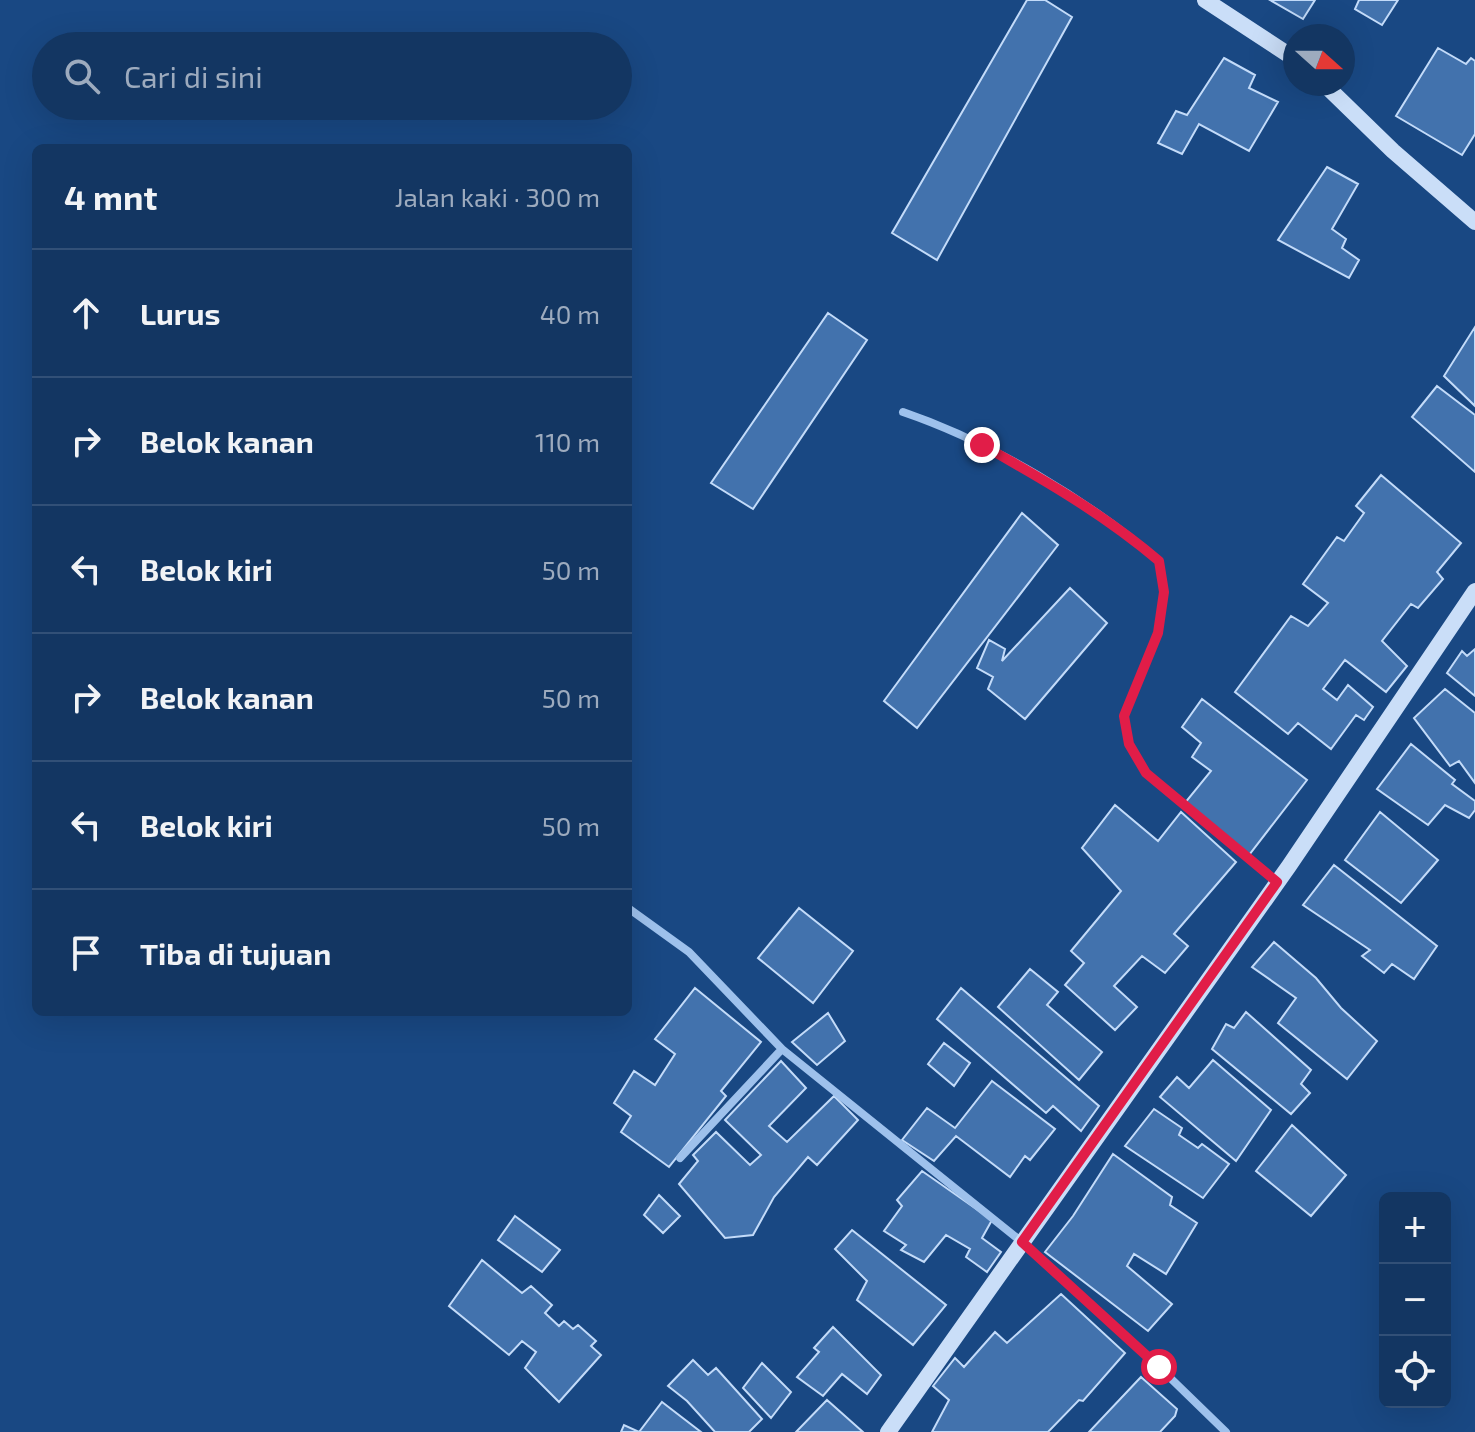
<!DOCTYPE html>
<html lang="id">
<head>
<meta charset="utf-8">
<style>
	body { margin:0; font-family:"Exo 2",sans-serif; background:#1c3e68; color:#f1f3f6 }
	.controls { position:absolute; right:24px; bottom:24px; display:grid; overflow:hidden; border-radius:12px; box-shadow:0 8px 32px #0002 }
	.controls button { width:72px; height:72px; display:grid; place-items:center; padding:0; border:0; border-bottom:2px solid #325077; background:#133662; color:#f1f3f6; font:40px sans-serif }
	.compass { position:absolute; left:1283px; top:24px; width:72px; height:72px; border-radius:50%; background:#133662; box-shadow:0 8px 32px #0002; rotate:111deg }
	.stop { position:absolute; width:24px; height:24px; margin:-18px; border:6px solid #e11d48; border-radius:50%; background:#fff }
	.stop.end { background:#e11d48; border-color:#fff; box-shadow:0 2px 8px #0008 }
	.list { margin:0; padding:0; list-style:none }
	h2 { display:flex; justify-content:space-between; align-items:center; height:104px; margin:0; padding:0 32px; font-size:34px }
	h2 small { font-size:26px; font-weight:400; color:#9dabbe }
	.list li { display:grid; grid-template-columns:52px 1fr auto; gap:24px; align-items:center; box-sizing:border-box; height:128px; padding:0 32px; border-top:2px solid #325077 }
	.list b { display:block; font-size:30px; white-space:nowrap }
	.list em { font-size:26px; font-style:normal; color:#9dabbe }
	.icon { flex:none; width:44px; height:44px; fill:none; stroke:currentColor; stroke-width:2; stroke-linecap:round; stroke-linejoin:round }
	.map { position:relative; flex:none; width:1475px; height:1432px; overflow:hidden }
	.search { position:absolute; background:#133662; box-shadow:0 8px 32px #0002; left:32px; top:32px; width:600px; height:88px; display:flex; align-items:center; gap:20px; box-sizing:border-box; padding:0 28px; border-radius:44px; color:#9dabbe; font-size:30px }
	.panel { position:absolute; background:#133662; box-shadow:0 8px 32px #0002; left:32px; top:144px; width:600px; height:872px; border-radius:12px }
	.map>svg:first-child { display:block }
	.building { fill:#4272ad; stroke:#c3dbf9; stroke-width:2 }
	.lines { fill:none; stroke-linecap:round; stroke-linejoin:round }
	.street { stroke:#9ec1ec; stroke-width:8 }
	.secondary { stroke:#cadef8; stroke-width:16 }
	.route { stroke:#e11d48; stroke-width:10 }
</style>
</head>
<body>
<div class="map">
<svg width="1475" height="1432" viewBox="0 0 1475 1432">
	<rect width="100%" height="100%" fill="#194883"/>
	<path class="building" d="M 1027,0 L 1045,0 L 1072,17 L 937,260 L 892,233 Z
		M 1270,0 L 1315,0 L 1303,19 Z
		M 1359,0 L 1398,0 L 1382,25 L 1355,9 Z
		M 1438,48 L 1466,64 L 1471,58 L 1475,61 L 1475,134 L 1462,155 L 1396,116 Z
		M 1224,58 L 1255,75 L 1249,88 L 1278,102 L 1249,151 L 1199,124 L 1182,154 L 1158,143 L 1176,111 L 1187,115 Z
		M 1327,167 L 1358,184 L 1332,229 L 1346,239 L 1342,248 L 1359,260 L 1349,278 L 1278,240 Z
		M 828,313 L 867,340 L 753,509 L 711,483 Z
		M 1475,327 L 1475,406 L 1444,376 Z
		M 1437,386 L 1475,415 L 1475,472 L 1412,417 Z
		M 1381,475 L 1461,543 L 1437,572 L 1443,579 L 1418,608 L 1411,604 L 1382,641 L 1407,666 L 1386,692 L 1345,660 L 1323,689 L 1337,700 L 1348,685 L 1373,707 L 1364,720 L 1356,715 L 1331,749 L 1298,723 L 1288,734 L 1235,692 L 1291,616 L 1308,626 L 1328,603 L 1303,584 L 1337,537 L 1344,541 L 1364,513 L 1356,506 Z
		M 1022,513 L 1058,545 L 917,728 L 884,701 Z
		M 1070,588 L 1107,623 L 1025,719 L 988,689 L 993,677 L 977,668 L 989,640 L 1005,649 L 1002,661 Z
		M 1475,649 L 1475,696 L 1447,673 L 1462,651 L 1467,656 Z
		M 1445,689 L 1475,713 L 1475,783 L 1459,761 L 1450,766 L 1414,718 Z
		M 1202,699 L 1307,780 L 1249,855 L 1184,804 L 1211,771 L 1192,757 L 1201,743 L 1182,727 Z
		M 1411,744 L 1455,780 L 1452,784 L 1475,801 L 1475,810 L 1469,818 L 1445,805 L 1428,825 L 1377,789 Z
		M 1115,805 L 1158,841 L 1181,812 L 1236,862 L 1174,934 L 1188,946 L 1165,973 L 1142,956 L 1114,986 L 1137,1007 L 1115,1030 L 1065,985 L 1084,963 L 1071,951 L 1121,891 L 1082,848 Z
		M 1380,812 L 1438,860 L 1401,903 L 1345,860 Z
		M 1334,865 L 1437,946 L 1414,979 L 1392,964 L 1384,973 L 1362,956 L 1370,950 L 1303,905 Z
		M 799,908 L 853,951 L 813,1003 L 758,958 Z
		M 1274,942 L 1316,978 L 1341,1008 L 1377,1041 L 1347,1079 L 1278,1023 L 1296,998 L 1252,967 Z
		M 1030,969 L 1058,992 L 1047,1005 L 1102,1052 L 1079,1080 L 998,1007 Z
		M 695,988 L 761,1042 L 721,1091 L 726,1096 L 669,1167 L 621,1132 L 631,1116 L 614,1103 L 634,1071 L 655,1085 L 675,1054 L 655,1039 Z
		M 961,988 L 1099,1106 L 1081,1131 L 1053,1106 L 1046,1113 L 937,1019 Z
		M 1246,1012 L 1311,1070 L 1301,1084 L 1310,1093 L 1291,1114 L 1212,1049 L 1226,1024 L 1234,1028 Z
		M 828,1013 L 845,1041 L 817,1065 L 792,1042 Z
		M 944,1043 L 970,1063 L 954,1086 L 928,1064 Z
		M 1213,1060 L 1271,1110 L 1236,1161 L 1160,1097 L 1177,1077 L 1189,1088 Z
		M 781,1061 L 806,1088 L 769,1126 L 787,1142 L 834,1096 L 858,1120 L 817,1165 L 808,1157 L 774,1197 L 753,1235 L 725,1238 L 679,1184 L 698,1161 L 693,1155 L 716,1132 L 750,1165 L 761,1155 L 725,1120 Z
		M 992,1081 L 1055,1129 L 1030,1160 L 1025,1156 L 1010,1177 L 956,1136 L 934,1161 L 902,1140 L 927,1108 L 955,1128 Z
		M 1154,1109 L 1182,1128 L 1179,1135 L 1198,1148 L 1202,1144 L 1229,1164 L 1203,1198 L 1125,1146 Z
		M 1292,1125 L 1346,1175 L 1311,1216 L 1256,1171 Z
		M 1113,1154 L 1172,1197 L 1170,1205 L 1197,1223 L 1166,1274 L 1134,1254 L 1127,1266 L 1172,1304 L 1148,1331 L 1045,1252 L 1073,1216 Z
		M 922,1171 L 992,1220 L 982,1238 L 1001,1252 L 987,1272 L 966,1257 L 970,1249 L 946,1235 L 924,1262 L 901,1250 L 906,1245 L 884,1231 L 902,1206 L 897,1200 Z
		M 659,1195 L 680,1216 L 663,1233 L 644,1215 Z
		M 515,1216 L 560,1250 L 542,1272 L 498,1240 Z
		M 852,1230 L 946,1305 L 913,1345 L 857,1300 L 867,1281 L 835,1249 Z
		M 482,1260 L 522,1293 L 531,1286 L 552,1305 L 545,1313 L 559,1326 L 564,1321 L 573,1329 L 578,1325 L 596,1341 L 591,1346 L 601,1355 L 559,1402 L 525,1368 L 536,1352 L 522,1341 L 509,1355 L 449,1306 Z
		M 1061,1294 L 1125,1353 L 1083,1401 L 1079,1400 L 1048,1432 L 932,1432 L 949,1400 L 933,1386 L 955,1358 L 964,1367 L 995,1332 L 1007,1343 Z
		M 833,1327 L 881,1375 L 867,1394 L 842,1374 L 823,1396 L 797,1377 L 819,1352 L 814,1348 Z
		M 693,1360 L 708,1375 L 716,1368 L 762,1419 L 749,1432 L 715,1432 L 687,1401 L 668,1386 Z
		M 762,1363 L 791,1392 L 771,1418 L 743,1388 Z
		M 1141,1377 L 1177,1409 L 1175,1416 L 1160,1432 L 1089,1432 Z
		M 827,1400 L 863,1432 L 796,1432 Z
		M 662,1402 L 701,1432 L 621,1432 L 624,1425 L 639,1432 Z"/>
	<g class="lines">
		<path class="street" d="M 903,412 C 991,442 1088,500 1159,561 L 1164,592 L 1158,633 L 1124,716 L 1129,744 L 1146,773 L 1277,882
			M 628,908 L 689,952 L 782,1049
			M 680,1158 L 782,1049 L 1022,1242 L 1159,1367 L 1226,1432"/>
		<path class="secondary" d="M 1205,0 L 1295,59
			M 1324,84 L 1393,151 L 1475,222
			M 888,1432 L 1289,866 L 1475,591"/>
	</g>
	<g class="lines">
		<path class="route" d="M 982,445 C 1043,479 1105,515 1159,561 L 1164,592 L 1158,633 L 1124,716 L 1129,744 L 1146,773 L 1277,882 L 1022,1242 L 1159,1367"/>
	</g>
</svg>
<div class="controls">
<button>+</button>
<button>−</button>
<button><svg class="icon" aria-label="locate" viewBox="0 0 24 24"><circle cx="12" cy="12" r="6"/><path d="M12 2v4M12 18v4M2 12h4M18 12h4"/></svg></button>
</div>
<svg class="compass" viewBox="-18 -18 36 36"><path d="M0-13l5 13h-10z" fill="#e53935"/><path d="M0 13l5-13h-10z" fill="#9dabbe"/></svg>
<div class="stop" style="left:1159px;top:1367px"></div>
<div class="stop end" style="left:982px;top:445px"></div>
<div class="search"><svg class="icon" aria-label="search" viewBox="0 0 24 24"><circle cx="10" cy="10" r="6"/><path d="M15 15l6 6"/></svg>Cari di sini</div>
<section class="panel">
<h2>4 mnt<small>Jalan kaki · 300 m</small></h2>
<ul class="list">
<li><svg class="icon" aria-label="ahead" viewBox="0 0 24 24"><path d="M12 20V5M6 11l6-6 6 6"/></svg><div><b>Lurus</b></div><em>40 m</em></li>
<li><svg class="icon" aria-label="right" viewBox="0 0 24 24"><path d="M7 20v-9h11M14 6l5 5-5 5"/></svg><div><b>Belok kanan</b></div><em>110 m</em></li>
<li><svg class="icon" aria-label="left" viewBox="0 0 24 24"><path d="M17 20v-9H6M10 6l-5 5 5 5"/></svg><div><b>Belok kiri</b></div><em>50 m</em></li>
<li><svg class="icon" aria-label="right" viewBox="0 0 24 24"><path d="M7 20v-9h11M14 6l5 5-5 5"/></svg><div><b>Belok kanan</b></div><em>50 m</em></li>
<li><svg class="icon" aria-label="left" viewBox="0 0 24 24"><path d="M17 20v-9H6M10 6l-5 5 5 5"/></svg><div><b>Belok kiri</b></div><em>50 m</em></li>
<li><svg class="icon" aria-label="arrive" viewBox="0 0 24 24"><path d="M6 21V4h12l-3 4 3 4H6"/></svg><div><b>Tiba di tujuan</b></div></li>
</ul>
</section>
</div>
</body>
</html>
